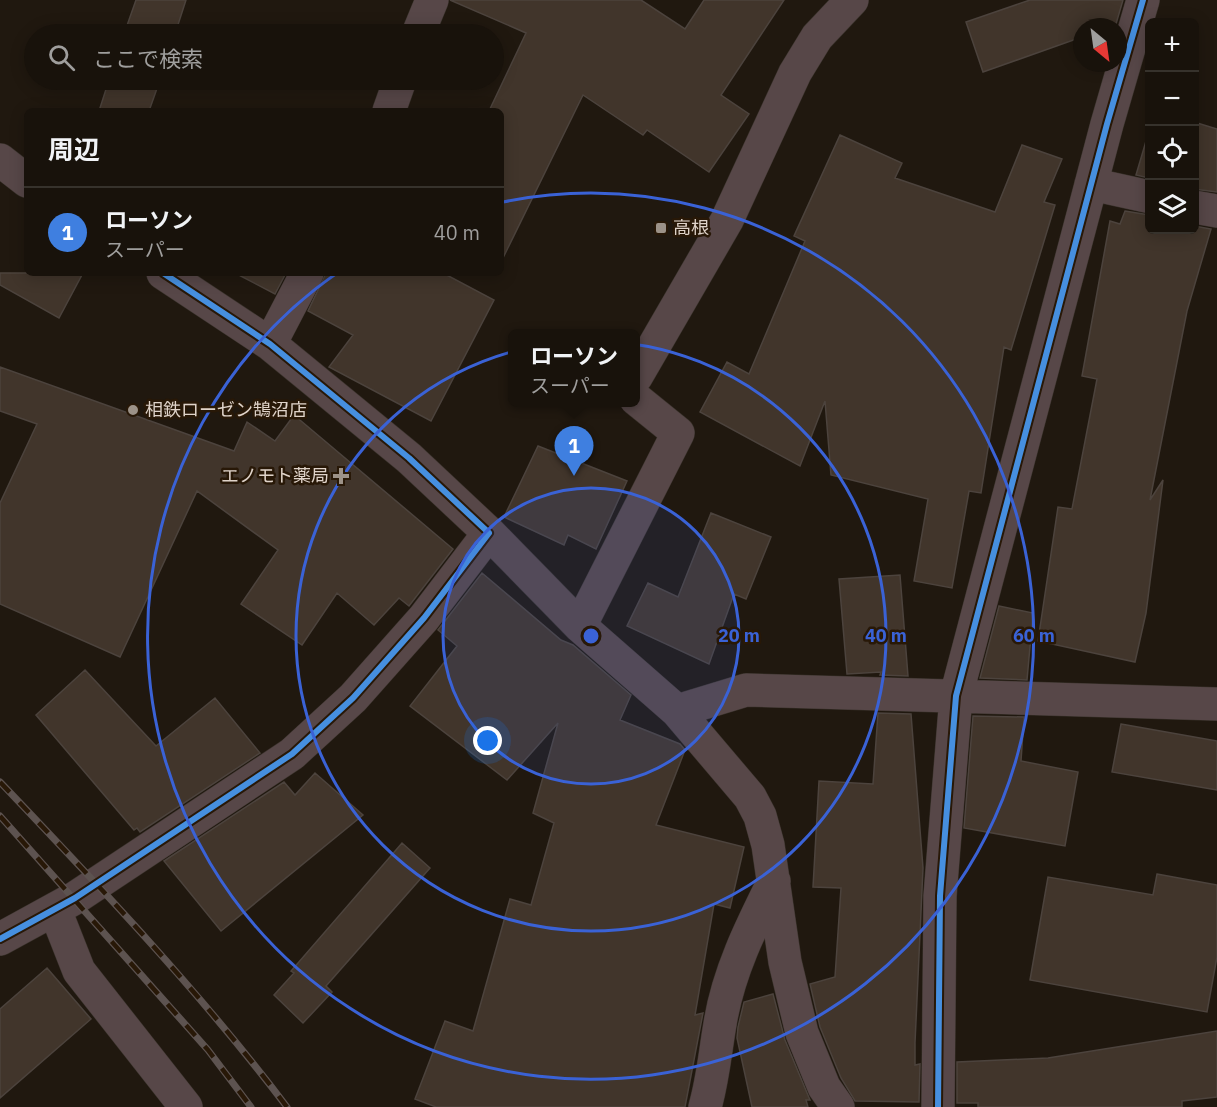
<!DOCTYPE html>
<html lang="ja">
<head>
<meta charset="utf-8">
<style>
	body { margin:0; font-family:"IBM Plex Sans","Noto Sans JP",sans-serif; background:#211b14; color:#f1f3f6 }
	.controls { position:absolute; right:18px; top:18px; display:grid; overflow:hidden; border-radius:9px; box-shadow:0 3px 15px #0003 }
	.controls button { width:54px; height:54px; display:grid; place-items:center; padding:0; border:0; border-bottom:2px solid #36322c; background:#18120b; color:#f1f3f6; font:30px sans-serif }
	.compass { position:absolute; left:1073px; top:18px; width:54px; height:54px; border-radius:50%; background:#18120b; box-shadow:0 3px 15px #0003; rotate:151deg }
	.you { position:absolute; left:488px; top:741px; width:21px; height:21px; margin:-15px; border:4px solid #fff; border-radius:50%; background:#1a73e8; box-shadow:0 0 0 9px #1a73e833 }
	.badge { display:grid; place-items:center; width:39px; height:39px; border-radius:50%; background:#8c9099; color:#fff; font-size:20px; font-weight:700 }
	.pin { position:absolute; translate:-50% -50px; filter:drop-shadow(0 2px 3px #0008) }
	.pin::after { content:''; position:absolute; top:32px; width:21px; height:18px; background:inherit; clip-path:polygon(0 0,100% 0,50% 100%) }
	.popup { position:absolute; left:508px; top:329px; width:132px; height:78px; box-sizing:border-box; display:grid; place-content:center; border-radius:9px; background:#18120b; filter:drop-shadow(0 2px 4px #0005); font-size:20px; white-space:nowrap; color:#9f9e9d }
	.popup b { font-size:22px; color:#f1f3f6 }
	.popup::after { content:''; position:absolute; left:50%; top:100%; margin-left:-12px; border:12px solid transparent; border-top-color:#18120b }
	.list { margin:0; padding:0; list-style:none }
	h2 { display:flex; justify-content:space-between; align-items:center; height:78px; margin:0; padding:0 24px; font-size:26px }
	h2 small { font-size:20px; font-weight:400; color:#9f9e9d }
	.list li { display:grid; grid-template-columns:39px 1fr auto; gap:18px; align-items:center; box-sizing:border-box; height:90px; padding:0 24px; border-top:2px solid #36322c }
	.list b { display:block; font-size:22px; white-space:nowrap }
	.list p { margin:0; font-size:20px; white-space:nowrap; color:#9f9e9d }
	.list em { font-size:20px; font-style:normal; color:#9f9e9d }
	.icon { flex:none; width:33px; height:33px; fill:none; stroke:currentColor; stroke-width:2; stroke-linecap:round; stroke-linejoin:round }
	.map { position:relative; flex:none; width:1217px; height:1107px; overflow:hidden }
	.search { position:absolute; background:#18120b; box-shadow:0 3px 15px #0003; left:24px; top:24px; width:480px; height:66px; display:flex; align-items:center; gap:15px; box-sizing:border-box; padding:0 21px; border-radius:33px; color:#9f9e9d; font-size:22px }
	.panel { position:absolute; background:#18120b; box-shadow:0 3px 15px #0003; left:24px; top:108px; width:480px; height:168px; border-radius:9px }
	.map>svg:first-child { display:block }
	.building { fill:#41352b; stroke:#4c433d; stroke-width:1.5 }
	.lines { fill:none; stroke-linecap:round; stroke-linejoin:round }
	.minor-casing { stroke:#39322b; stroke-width:34 }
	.minor { stroke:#574748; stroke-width:33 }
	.rail-casing { stroke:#5d5350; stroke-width:7 }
	.rail { stroke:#281807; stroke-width:4.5; stroke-dasharray:14; stroke-linecap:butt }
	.cycleway-casing { stroke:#281807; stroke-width:10 }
	.cycleway { stroke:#468fdf; stroke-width:6 }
	.ring { fill:none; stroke:#3a62d6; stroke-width:3 }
	.poi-dot { fill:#9c9288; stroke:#281807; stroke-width:2 }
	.labels { text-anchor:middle; stroke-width:5; stroke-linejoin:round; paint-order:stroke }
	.poi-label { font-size:18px; fill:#dfd3c9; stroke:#281807; text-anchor:start }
	.centre { fill:#3a62d6; stroke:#281807; stroke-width:3 }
	.ring-label { font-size:18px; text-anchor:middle; font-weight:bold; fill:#3a62d6; stroke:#281807; stroke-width:5; stroke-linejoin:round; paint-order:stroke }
</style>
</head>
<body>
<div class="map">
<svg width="1217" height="1107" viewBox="0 0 1217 1107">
	<rect width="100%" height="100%" fill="#20180f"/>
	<path class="building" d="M 136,0 L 186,0 L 175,34 L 124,34 Z
		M 450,0 L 641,0 L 685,29 L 704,0 L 784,0 L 721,95 L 749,114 L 709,172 L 647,130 L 643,135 L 583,95 L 501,262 L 501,111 L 489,111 L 526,33 Z
		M 1030,0 L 1123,0 L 1116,24 L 1082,27 L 1082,37 L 983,72 L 966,22 Z
		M 109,80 L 160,80 L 149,111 L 99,111 Z
		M 1194,122 L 1217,129 L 1217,192 L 1194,189 Z
		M 1149,131 L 1149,178 L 1136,175 Z
		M 840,135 L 902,163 L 895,178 L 995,212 L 1022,145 L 1062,159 L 1044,202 L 1055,205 L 1011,350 L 1004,347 L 981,493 L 969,491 L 952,588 L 914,581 L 928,499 L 831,475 L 825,401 L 800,466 L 700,412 L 727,362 L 749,374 L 805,241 L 794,236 Z
		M 1125,211 L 1149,215 L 1149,230 L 1194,230 L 1194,226 L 1211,229 L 1187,311 L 1150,500 L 1163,480 L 1146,613 L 1135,662 L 1038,641 L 1058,507 L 1072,509 L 1097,379 L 1082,376 L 1110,221 L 1120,224 Z
		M 0,273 L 83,273 L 59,318 L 0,285 Z
		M 235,273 L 286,273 L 275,294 Z
		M 326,273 L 443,273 L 494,300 L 431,421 L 329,367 L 353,335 L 308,311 Z
		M 0,367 L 234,451 L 247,422 L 275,441 L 294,415 L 453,549 L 409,606 L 399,598 L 374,625 L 337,593 L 302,645 L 241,604 L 278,550 L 197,491 L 120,657 L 0,604 L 0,503 L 37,424 L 0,411 Z
		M 538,446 L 627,481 L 596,549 L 568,535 L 564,545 L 504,517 Z
		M 711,513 L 771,537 L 746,599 L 734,594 L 709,664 L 627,626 L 648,583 L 678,597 Z
		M 482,573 L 561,640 L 573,645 L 631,695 L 620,720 L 680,744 L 685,750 L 656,825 L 744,847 L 730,908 L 714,904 L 695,1015 L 703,1013 L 685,1107 L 436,1107 L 415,1099 L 445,1021 L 473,1031 L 510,899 L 531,905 L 554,823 L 533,813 L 558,723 L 507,780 L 410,706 L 457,646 L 438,630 Z
		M 900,575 L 908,676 L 880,675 L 881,672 L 847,674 L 839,579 Z
		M 999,606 L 1033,613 L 1027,680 L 980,678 Z
		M 85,670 L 156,746 L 215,698 L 260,753 L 140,832 L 137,828 L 134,830 L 36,715 Z
		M 878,713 L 911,714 L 923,868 L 915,1043 L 915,1065 L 920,1064 L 919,1102 L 855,1101 L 841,1078 L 820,1027 L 810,984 L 835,977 L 841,888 L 813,887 L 819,781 L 873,784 Z
		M 973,716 L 1024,717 L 1021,761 L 1078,772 L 1065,846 L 964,828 Z
		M 1121,724 L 1217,741 L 1217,790 L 1112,772 Z
		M 315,773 L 363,815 L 221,931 L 164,861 L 284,782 L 295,795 Z
		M 402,843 L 430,868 L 326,986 L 332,992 L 303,1023 L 274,995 L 294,973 L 291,971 Z
		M 1157,874 L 1217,885 L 1217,957 L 1207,1012 L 1030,980 L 1048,877 L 1153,895 Z
		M 47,968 L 91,1019 L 0,1098 L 0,1009 Z
		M 773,994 L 785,1040 L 810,1100 L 806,1100 L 808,1107 L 752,1107 L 737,1038 L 738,1027 L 744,1002 Z
		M 1217,1031 L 1217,1097 L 1182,1101 L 1182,1107 L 978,1107 L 978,1103 L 957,1103 L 957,1062 L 1048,1058 Z"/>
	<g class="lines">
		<g class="minor-casing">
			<path id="minor" d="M 418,34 L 432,0
				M 389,111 L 400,80
				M 0,160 L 27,181
				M 1091,184 L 1150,197
				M 1194,207 L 1217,211
				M 270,344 L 307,273
				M 636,377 L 727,220 L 795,73 L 817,37 L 852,0
				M 489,533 L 580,626 L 677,711 L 750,797 L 760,816 L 768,845 L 785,962 L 802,1033 L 824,1087 L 838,1107
				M 580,626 L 678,433 L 636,399
				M 677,711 L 746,690 L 1217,704
				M 55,910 L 79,971 L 186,1107
				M 0,939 L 75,898 L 292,754 L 353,698 L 424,618 L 489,533 L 409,458 L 270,344 L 163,273
				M 705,1107 C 713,1079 715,1053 720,1024 C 728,973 751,927 774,881
				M 938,1107 L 940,896 L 956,696 L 1107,124 L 1143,0"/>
		</g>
		<use href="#minor" class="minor"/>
		<g class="rail-casing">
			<path id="rail" d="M 0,782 C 100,887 200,992 287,1107
				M 0,816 L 208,1050 L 251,1107"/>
		</g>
		<use href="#rail" class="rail"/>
		<g class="cycleway-casing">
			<path id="cycleway" d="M 0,939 L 75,898 L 292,754 L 353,698 L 424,618 L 489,533 L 409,458 L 270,344 L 163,273
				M 938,1107 L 940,896 L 956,696 L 1107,124 L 1143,0"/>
		</g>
		<use href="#cycleway" class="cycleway"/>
	</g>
	<circle cx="591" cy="636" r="148" fill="#3a62d6" fill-opacity=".12"/>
	<g class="ring">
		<circle cx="591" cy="636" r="148"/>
		<circle cx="591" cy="636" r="295"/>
		<path d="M503 202A443 443 0 1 1 337 273"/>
	</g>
	<g class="poi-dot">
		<rect x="655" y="222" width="12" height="12" rx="3"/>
		<circle cx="133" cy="410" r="6"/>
		<path d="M338 467h6v6h6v6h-6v6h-6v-6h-6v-6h6z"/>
	</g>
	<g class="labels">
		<g class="poi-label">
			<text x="673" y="234">高根</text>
			<text x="145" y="416">相鉄ローゼン鵠沼店</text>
			<text x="329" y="482" text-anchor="end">エノモト薬局</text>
		</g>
	</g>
	<circle cx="591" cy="636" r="9" class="centre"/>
	<g class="ring-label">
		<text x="739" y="642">20 m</text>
		<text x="886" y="642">40 m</text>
		<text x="1034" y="642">60 m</text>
	</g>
</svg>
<div class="controls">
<button>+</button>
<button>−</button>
<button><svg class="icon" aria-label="locate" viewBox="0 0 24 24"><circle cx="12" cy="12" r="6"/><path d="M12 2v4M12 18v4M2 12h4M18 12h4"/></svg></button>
<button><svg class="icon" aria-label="layers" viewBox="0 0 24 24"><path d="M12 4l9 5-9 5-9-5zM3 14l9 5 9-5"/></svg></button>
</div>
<svg class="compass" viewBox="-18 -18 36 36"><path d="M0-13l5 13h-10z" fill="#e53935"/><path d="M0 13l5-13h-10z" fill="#9f9e9d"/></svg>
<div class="you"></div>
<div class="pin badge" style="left:574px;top:476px;background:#3f7fe0">1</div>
<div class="popup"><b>ローソン</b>スーパー</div>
<div class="search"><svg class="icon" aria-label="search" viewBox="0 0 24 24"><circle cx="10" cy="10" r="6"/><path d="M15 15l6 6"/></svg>ここで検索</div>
<section class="panel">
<h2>周辺<small></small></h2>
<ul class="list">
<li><span class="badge" style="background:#3f7fe0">1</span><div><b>ローソン</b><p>スーパー</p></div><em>40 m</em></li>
</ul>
</section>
</div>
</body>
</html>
